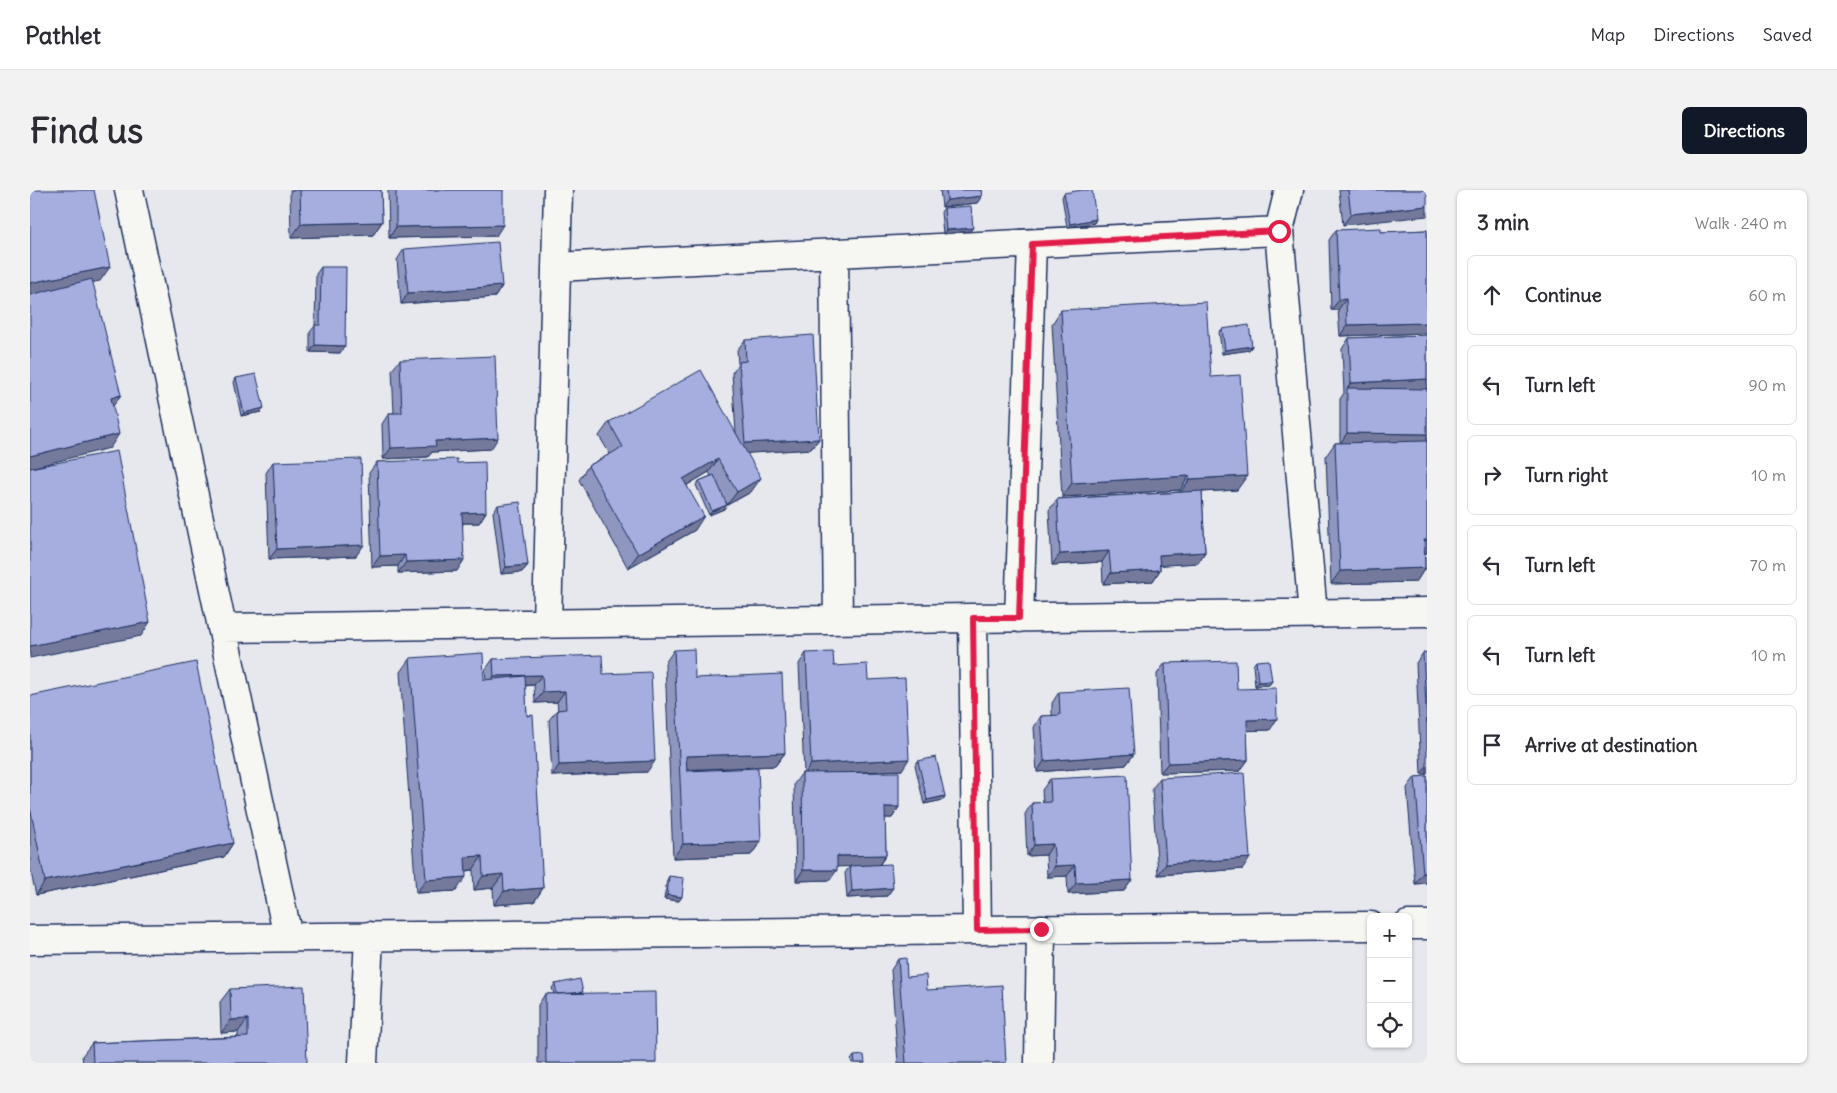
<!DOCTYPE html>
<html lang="en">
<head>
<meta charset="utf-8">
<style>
	body { margin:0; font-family:Delius,sans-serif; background:#f2f2f3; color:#2b2b33 }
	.controls { position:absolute; right:15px; bottom:15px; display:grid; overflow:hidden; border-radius:8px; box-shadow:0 1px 4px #0004 }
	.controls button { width:45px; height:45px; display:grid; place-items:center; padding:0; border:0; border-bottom:1px solid #e1e1e2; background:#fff; color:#2b2b33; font:25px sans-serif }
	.stop { position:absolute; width:15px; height:15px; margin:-11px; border:4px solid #e11d48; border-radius:50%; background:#fff }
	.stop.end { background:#e11d48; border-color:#fff; box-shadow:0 1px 5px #0008 }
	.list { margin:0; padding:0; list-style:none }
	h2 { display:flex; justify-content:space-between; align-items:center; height:65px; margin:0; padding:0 20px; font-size:21px }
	h2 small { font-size:16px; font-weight:400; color:#7c7c81 }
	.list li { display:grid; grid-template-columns:32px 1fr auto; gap:15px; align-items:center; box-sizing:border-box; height:80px; margin:0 10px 10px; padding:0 10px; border:1px solid #e1e1e2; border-radius:8px }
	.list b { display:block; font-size:19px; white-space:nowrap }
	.list em { font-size:16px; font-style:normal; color:#7c7c81 }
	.icon { flex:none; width:28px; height:28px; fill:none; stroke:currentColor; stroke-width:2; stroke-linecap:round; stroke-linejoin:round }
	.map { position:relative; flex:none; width:1397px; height:873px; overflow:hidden; border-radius:8px }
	header { display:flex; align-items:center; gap:30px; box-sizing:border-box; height:70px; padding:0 25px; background:#fff; border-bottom:1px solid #e1e1e2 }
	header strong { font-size:24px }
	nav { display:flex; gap:28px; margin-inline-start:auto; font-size:18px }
	.intro { display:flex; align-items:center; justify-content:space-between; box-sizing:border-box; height:120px; padding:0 30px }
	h1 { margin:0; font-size:35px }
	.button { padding:12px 22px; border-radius:8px; background:#111827; color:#fff; font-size:18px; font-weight:700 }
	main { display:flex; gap:30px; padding:0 30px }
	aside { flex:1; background:#fff; border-radius:8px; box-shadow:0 1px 4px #0004 }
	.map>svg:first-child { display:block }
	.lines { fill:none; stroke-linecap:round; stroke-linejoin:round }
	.street-casing { stroke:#1b2f5e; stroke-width:31 }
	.street { stroke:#f6f6f2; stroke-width:28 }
	.wall { fill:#8f96c0; stroke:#1b2f5e }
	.shaded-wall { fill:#747a9c; stroke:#1b2f5e }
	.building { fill:#a6aedf; stroke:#1b2f5e }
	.route { stroke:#e11d48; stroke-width:6 }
</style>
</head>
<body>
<header>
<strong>Pathlet</strong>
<nav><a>Map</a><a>Directions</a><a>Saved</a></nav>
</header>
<div class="intro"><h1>Find us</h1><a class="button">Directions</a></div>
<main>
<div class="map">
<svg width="1397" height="873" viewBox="0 0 1397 873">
	<rect width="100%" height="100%" fill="#e6e8ee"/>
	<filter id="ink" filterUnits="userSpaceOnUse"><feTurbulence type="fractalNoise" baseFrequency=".02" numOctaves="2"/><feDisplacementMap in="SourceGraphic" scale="10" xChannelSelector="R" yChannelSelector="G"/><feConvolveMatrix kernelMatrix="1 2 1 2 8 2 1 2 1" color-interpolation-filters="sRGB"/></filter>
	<g filter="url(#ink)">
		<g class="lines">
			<g class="street-casing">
				<path id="street" d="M 99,0 L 258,747
					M 1259,0 L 1249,41 L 1283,424
					M 804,63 L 808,430
					M 526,77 L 1249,41
					M 943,428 L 947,740
					M 989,428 L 1002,54
					M 517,434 L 528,0
					M 192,438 L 1397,422
					M 1378,735 L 1397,735
					M 0,750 L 1341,736
					M 333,873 L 339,746
					M 1009,873 L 1011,739"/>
			</g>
			<use href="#street" class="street"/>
		</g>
		<path class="wall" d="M 260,0 L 351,0 L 352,32 L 343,45 L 261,48 Z
			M 358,0 L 473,0 L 466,46 L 359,48 Z
			M 910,0 L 951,0 L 952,6 L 947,13 L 912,17 Z
			M 1309,0 L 1397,0 L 1313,35 Z
			M 1034,3 L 1066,29 L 1064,33 L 1037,37 L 1032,7 Z
			M 914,18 L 943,38 L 940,41 L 913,44 L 911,22 Z
			M 1306,40 L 1351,42 L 1397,40 L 1397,143 L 1310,146 L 1308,120 L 1301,120 L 1299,50 Z
			M 374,59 L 472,96 L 465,107 L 371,114 L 367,70 Z
			M 291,77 L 310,163 L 280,162 L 280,142 L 285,136 L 286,84 Z
			M 1031,120 L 1181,187 L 1207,300 L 1172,302 L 1175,362 L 1168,373 L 1130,375 L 1130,380 L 1123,391 L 1073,394 L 1072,372 L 1022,375 L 1019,320 L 1027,309 L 1150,302 L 1150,300 L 1032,307 L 1022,134 Z
			M 1192,139 L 1222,156 L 1219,160 L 1192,164 L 1189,142 Z
			M 1397,145 L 1397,363 L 1395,363 L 1395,378 L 1386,392 L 1301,394 L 1296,266 L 1305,253 L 1310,253 L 1310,209 L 1314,203 L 1312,159 L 1319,148 Z
			M 715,150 L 789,249 L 781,259 L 717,263 L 721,302 L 697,315 L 696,312 L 694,319 L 679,325 L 666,295 L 669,291 L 681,286 L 679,282 L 657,295 L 665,340 L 598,378 L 549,290 L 558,276 L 580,264 L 569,246 L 579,232 L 706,243 L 702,183 L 708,174 L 707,160 Z
			M 370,170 L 461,259 L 402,262 L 398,267 L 353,269 L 352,234 L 359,223 L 364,223 L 362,180 Z
			M 206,188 L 231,222 L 211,226 L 204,192 Z
			M 243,272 L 326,366 L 239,369 L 236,283 Z
			M 347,272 L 427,273 L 456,322 L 449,333 L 433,333 L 427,381 L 368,383 L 368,376 L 342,377 L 339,283 Z
			M 468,315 L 498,375 L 492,382 L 471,384 L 463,322 Z
			M 644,460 L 665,488 L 755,563 L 745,576 L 657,580 L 657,581 L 731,651 L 721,665 L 643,668 L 635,473 Z
			M 1397,462 L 1397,584 L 1391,584 L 1386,473 L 1393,463 Z
			M 776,463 L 804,476 L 838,490 L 872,580 L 823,582 L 869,617 L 862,628 L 855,628 L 856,665 L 850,674 L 857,706 L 817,708 L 815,683 L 820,676 L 807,676 L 800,690 L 766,691 L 764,594 L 772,583 L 774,583 L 769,474 Z
			M 380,468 L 454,490 L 456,489 L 455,480 L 463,469 L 573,484 L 617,582 L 522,586 L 519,530 L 527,520 L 528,520 L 527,512 L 505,513 L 504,495 L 495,496 L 497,526 L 513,698 L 504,712 L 464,715 L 463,698 L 444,700 L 443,680 L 436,681 L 426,701 L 386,703 L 370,482 Z
			M 1226,471 L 1242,491 L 1239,495 L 1225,496 L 1223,475 Z
			M 1135,473 L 1207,499 L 1240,540 L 1217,540 L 1218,570 L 1210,581 L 1130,583 L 1127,484 Z
			M 1029,502 L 1104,564 L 1096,575 L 1007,582 L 1004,537 L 1011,526 L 1022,526 L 1022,513 Z
			M 0,506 L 203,653 L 194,667 L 6,705 L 0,678 Z
			M 888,571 L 915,606 L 913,610 L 894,614 L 885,575 Z
			M 1397,586 L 1397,693 L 1385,694 L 1377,598 L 1385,587 Z
			M 1130,588 L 1213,679 L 1128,685 L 1122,599 Z
			M 1020,589 L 1102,690 L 1094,701 L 1038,704 L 1037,686 L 1017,687 L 1016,665 L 997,666 L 995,624 L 1002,613 L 1013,613 L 1012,600 Z
			M 639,686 L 649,711 L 634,709 L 637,690 Z
			M 868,769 L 877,787 L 897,800 L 976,873 L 868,873 L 861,780 Z
			M 525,794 L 552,803 L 626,873 L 508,873 L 508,815 L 515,804 L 524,804 L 522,798 Z
			M 200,799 L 277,873 L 53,873 L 52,866 L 62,853 L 208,847 L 208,842 L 191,843 L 190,812 Z
			M 824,866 L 835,873 L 822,873 L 821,870 Z"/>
		<path class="shaded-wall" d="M 952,6 L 947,13 L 912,17 L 917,10 Z
			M 1397,16 L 1397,26 L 1313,35 L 1321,24 Z
			M 1066,29 L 1064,33 L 1037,37 L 1040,34 Z
			M 352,32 L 343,45 L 261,48 L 271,34 Z
			M 473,35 L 466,46 L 359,48 L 366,37 Z
			M 943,38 L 940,41 L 913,44 L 916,40 Z
			M 80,77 L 70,91 L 0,105 L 0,93 Z
			M 472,96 L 465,107 L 371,114 L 378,103 Z
			M 1316,109 L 1308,120 L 1301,120 L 1309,110 Z
			M 1397,133 L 1397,143 L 1310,146 L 1317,135 Z
			M 285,155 L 315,156 L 310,163 L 280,162 Z
			M 1222,156 L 1219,160 L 1192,164 L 1195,160 Z
			M 1397,189 L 1397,200 L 1317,199 L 1321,193 Z
			M 91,205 L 81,219 L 81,208 Z
			M 234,218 L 231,222 L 211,226 L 214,223 Z
			M 1317,243 L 1397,244 L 1397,255 L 1310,254 Z
			M 89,244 L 80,258 L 0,278 L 0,266 Z
			M 468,248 L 461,259 L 402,262 L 398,267 L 353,269 L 361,258 L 405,251 Z
			M 789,249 L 781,259 L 707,264 L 715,253 Z
			M 688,269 L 679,282 L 644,303 L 653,289 Z
			M 1159,286 L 1150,300 L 1032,307 L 1042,293 Z
			M 1217,286 L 1207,300 L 1150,303 L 1160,289 Z
			M 731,288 L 721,302 L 697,315 L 707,302 Z
			M 697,315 L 694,319 L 679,325 L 682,321 Z
			M 456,322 L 449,333 L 425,333 L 432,323 Z
			M 674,326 L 665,340 L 598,378 L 608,364 Z
			M 1394,350 L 1397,350 L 1397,363 L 1384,364 Z
			M 334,355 L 326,366 L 239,369 L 247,359 Z
			M 1079,361 L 1072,372 L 1022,375 L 1030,364 Z
			M 1175,362 L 1168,373 L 1122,376 L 1129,365 Z
			M 375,365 L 368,376 L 342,377 L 350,366 Z
			M 434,370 L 427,381 L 368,383 L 376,372 Z
			M 498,375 L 492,382 L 471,384 L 476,377 Z
			M 1395,378 L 1386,392 L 1301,394 L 1310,381 Z
			M 1130,380 L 1123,391 L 1073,394 L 1081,383 Z
			M 120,432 L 111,446 L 0,468 L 0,456 Z
			M 512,485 L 504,495 L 456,497 L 464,486 Z
			M 1242,491 L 1239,495 L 1225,496 L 1228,492 Z
			M 535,501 L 527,512 L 505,513 L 513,502 Z
			M 1247,529 L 1240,540 L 1209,541 L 1217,530 Z
			M 755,563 L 745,576 L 650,580 L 656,566 Z
			M 1104,564 L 1096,575 L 1007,582 L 1014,571 Z
			M 879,569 L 872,580 L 774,585 L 781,574 Z
			M 1218,570 L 1210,581 L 1130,583 L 1138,573 Z
			M 625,571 L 617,582 L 522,586 L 529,575 Z
			M 1397,576 L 1397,584 L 1391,584 Z
			M 915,606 L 913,610 L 894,614 L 897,610 Z
			M 855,617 L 869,617 L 862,628 L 848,628 Z
			M 731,651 L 721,665 L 643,668 L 653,654 Z
			M 203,653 L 194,667 L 6,705 L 15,691 Z
			M 1023,654 L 1016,665 L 997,666 L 1004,655 Z
			M 856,665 L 848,676 L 799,677 L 807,666 Z
			M 452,666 L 443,680 L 425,681 L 435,667 Z
			M 1220,668 L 1213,679 L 1128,685 L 1136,674 Z
			M 1045,675 L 1037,686 L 1017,687 L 1025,676 Z
			M 773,680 L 807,680 L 800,690 L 766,691 Z
			M 1393,683 L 1397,683 L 1397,693 L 1385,694 Z
			M 473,684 L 463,698 L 444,700 L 453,686 Z
			M 436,687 L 426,701 L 386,703 L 396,690 Z
			M 1102,690 L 1094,701 L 1038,704 L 1046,693 Z
			M 513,698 L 504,712 L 464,715 L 474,701 Z
			M 863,698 L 857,706 L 817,708 L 822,701 Z
			M 637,705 L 652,707 L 649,711 L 634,709 Z
			M 218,829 L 208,842 L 191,843 L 201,830 Z"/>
		<path class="building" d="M 0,0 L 64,0 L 80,77 L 0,93 Z
			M 270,0 L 351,0 L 352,32 L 271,34 Z
			M 366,0 L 473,0 L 473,35 L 366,37 Z
			M 916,0 L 951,0 L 952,6 L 917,10 Z
			M 1052,0 L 1062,0 L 1066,29 L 1040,34 L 1034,3 Z
			M 1318,0 L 1397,0 L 1397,16 L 1321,24 Z
			M 941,16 L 943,38 L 916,40 L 914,18 Z
			M 1351,38 L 1351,42 L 1397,40 L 1397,133 L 1317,135 L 1316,109 L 1309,110 L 1306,40 Z
			M 468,52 L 472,96 L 378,103 L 374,59 Z
			M 291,77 L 316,77 L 315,156 L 285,155 L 285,135 L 290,135 Z
			M 62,89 L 91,205 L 81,208 L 89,244 L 0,266 L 0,105 Z
			M 1176,112 L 1181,187 L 1210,185 L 1217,286 L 1160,289 L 1159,286 L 1042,293 L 1031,120 Z
			M 1219,135 L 1222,156 L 1195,160 L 1192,139 Z
			M 783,145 L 789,249 L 715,253 L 709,172 L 716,171 L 715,150 Z
			M 1397,145 L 1397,189 L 1321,193 L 1319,148 Z
			M 465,166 L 468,248 L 405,251 L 406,256 L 361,258 L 359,223 L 372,223 L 370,170 Z
			M 671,180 L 731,288 L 707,302 L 688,269 L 653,289 L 674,326 L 608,364 L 558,276 L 593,257 L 579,232 Z
			M 226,184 L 234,218 L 214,223 L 206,188 Z
			M 1317,198 L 1397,199 L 1397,244 L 1317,243 Z
			M 1397,251 L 1397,350 L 1394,350 L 1395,378 L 1310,381 L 1305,253 Z
			M 87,261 L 120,432 L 0,456 L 0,278 Z
			M 331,269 L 334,355 L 247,359 L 243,272 Z
			M 427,269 L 427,273 L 455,272 L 456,322 L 432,323 L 434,370 L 376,372 L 375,365 L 350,366 L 347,272 Z
			M 684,285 L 697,315 L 682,321 L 669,291 Z
			M 1172,301 L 1175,362 L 1129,365 L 1130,380 L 1081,383 L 1079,361 L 1030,364 L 1027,309 Z
			M 490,312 L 498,375 L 476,377 L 468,315 Z
			M 664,459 L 665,488 L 752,484 L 755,563 L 656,566 L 657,581 L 728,578 L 731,651 L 653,654 L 644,460 Z
			M 803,462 L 804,476 L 837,474 L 838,490 L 875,488 L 879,569 L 781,574 L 776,463 Z
			M 1397,462 L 1397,533 L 1393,463 Z
			M 453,463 L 454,490 L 495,486 L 497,526 L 503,525 L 513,698 L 474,701 L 473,684 L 453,686 L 452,666 L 435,667 L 436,687 L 396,690 L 380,468 Z
			M 572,465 L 573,484 L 621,482 L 625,571 L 529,575 L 527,520 L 536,519 L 535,501 L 513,502 L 512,485 L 464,486 L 463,469 Z
			M 1239,470 L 1242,491 L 1228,492 L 1226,471 Z
			M 1206,471 L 1207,499 L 1246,498 L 1247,529 L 1217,530 L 1218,570 L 1138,573 L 1135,473 Z
			M 166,472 L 203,653 L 15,691 L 0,617 L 0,506 Z
			M 1099,498 L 1104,564 L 1014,571 L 1011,526 L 1030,525 L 1029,502 Z
			M 906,567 L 915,606 L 897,610 L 888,571 Z
			M 869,582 L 869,617 L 855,617 L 856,665 L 807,666 L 807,680 L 773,680 L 772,583 Z
			M 1214,583 L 1220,668 L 1136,674 L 1130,588 Z
			M 1097,585 L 1102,690 L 1046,693 L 1045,675 L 1025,676 L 1023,654 L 1004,655 L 1002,613 L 1021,612 L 1020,589 Z
			M 1397,586 L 1397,683 L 1393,683 L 1385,587 Z
			M 861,674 L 863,698 L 822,701 L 820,676 Z
			M 639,686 L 654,688 L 652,707 L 637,705 Z
			M 876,768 L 877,787 L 896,785 L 897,800 L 972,795 L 976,873 L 876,873 L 868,769 Z
			M 550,789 L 553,802 L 543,803 L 527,804 L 525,794 Z
			M 274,796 L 277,873 L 63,873 L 62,853 L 218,847 L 218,829 L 201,830 L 200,799 Z
			M 625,802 L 626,873 L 516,873 L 515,804 Z
			M 834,865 L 835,873 L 825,873 L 824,866 Z"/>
	</g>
	<g class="lines" filter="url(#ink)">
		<path class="route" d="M 1011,739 L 947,740 L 943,428 L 989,428 L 1002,54 L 1249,41"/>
	</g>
</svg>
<div class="controls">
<button>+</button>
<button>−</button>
<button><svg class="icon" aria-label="locate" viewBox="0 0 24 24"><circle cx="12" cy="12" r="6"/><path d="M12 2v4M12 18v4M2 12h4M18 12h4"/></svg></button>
</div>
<div class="stop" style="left:1249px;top:41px"></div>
<div class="stop end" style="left:1011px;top:739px"></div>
</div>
<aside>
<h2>3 min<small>Walk · 240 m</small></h2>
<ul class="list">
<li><svg class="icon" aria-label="ahead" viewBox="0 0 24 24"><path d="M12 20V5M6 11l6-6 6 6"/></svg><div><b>Continue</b></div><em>60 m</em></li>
<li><svg class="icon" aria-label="left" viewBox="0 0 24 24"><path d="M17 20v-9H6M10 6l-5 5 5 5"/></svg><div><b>Turn left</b></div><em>90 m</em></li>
<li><svg class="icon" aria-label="right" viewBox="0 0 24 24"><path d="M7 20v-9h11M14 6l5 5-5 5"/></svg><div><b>Turn right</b></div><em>10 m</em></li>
<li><svg class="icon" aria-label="left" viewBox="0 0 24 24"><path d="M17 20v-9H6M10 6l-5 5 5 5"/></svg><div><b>Turn left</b></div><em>70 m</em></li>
<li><svg class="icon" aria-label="left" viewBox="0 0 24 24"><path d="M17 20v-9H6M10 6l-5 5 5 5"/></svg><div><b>Turn left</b></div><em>10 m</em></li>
<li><svg class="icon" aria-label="arrive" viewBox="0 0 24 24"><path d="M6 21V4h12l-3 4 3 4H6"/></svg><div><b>Arrive at destination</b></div></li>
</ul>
</aside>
</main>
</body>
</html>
